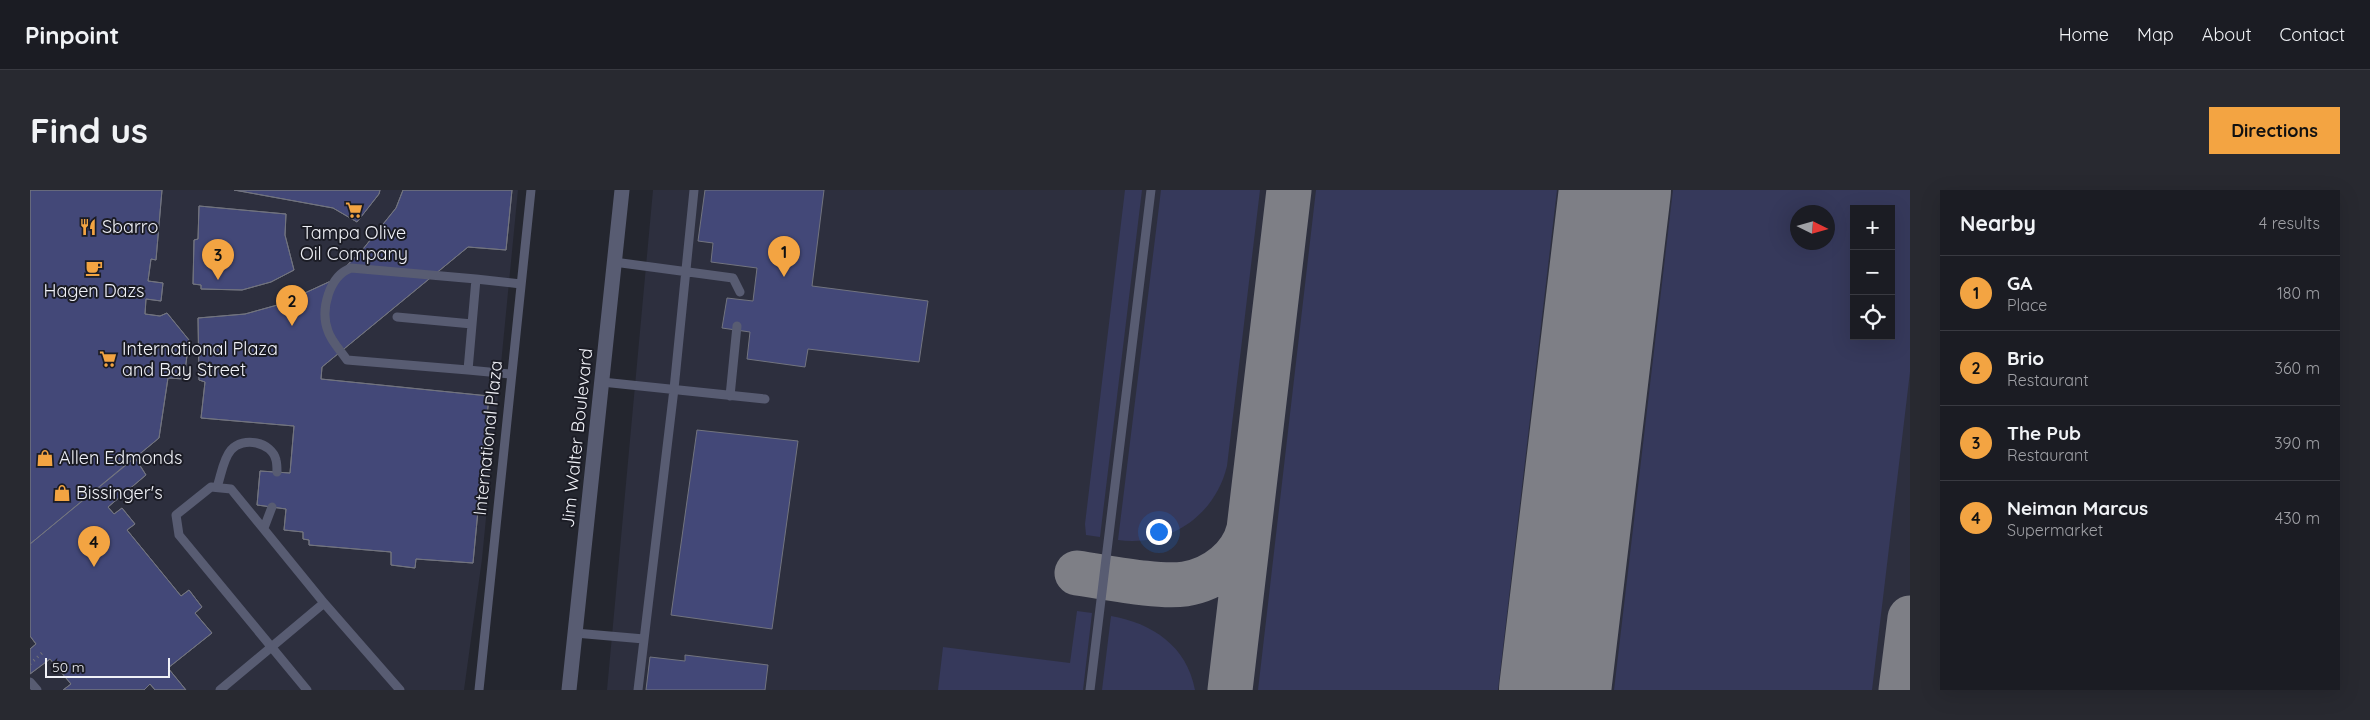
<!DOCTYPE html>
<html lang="en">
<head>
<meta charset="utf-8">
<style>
	body { margin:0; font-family:Quicksand,sans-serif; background:#282930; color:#f1f3f6 }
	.controls { position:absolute; right:15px; top:15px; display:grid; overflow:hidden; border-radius:0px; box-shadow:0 5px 20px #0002 }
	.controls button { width:45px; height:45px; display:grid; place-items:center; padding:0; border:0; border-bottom:1px solid #393a41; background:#1b1c23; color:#f1f3f6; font:25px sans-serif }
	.compass { position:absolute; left:1760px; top:15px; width:45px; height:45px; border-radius:50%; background:#1b1c23; box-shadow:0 5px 20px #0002; rotate:95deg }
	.scale { position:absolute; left:15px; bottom:12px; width:125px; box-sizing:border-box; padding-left:5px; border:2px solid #f0f1f7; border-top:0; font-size:14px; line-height:18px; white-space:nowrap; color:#f0f1f7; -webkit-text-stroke:4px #1b1c25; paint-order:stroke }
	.you { position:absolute; left:1128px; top:341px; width:18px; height:18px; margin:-12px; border:4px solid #fff; border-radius:50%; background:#1a73e8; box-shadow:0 0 0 8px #1a73e833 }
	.badge { display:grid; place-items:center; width:32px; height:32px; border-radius:50%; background:#f3a442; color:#111; font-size:16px; font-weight:700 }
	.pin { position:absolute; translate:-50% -41px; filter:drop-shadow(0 1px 2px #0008) }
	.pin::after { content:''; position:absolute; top:26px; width:18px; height:15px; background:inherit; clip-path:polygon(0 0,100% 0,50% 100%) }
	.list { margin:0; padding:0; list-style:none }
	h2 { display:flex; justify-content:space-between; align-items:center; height:65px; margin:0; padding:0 20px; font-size:21px }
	h2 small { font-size:16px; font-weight:400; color:#a0a1a6 }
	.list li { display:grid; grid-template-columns:32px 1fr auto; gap:15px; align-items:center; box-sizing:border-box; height:75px; padding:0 20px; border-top:1px solid #393a41 }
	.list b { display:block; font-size:19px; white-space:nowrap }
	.list p { margin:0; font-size:16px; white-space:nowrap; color:#a0a1a6 }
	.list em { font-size:16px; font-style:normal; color:#a0a1a6 }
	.icon { flex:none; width:28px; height:28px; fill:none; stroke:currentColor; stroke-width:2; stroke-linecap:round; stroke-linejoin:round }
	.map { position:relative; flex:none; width:1880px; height:500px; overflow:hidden; border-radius:0px }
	header { display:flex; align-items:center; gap:30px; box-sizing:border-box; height:70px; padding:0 25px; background:#1b1c23; border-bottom:1px solid #393a41 }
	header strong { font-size:24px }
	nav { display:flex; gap:28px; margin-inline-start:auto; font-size:18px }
	.intro { display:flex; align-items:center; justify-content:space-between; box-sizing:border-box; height:120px; padding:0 30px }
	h1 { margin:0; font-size:35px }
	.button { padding:12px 22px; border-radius:0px; background:#f3a442; color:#111; font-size:18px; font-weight:700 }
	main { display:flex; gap:30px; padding:0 30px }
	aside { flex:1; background:#1b1c23; border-radius:0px; box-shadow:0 5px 20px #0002 }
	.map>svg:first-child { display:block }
	.built { fill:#2d2f3e; fill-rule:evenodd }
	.green { fill:#36395b; fill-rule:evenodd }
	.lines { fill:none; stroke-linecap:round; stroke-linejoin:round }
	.taxiway { stroke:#7e7f86; stroke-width:45 }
	.runway { stroke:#7e7f86; stroke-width:112 }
	.building { fill:#434878; stroke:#72747f }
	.path { stroke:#6f7078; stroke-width:3; stroke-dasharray:1 4; stroke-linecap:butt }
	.lane { stroke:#585c72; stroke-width:9 }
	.street { stroke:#585c72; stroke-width:15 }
	.labels { text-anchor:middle; stroke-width:4; stroke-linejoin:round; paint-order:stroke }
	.poi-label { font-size:18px; fill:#f0f1f7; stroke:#1b1c25; text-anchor:start }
	.street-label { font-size:18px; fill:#f0f1f7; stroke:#1b1c25 }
</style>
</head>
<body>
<header>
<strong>Pinpoint</strong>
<nav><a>Home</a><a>Map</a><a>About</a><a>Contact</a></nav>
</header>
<div class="intro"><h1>Find us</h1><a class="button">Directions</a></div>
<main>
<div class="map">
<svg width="1880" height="500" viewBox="0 0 1880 500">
	<rect width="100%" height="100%" fill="#24262f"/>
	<path class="built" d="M 0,0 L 488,0 L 452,369 L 434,500 L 0,500 Z
		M 623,0 L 1880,0 L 1880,500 L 577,500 ZM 1824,19 L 1861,19 L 1861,146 L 1824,146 ZM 1768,22 L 1798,22 L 1798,52 L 1768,52 Z"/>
	<path class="green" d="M 1095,0 L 1112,0 L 1070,347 L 1056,345 L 1055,334 Z
		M 1131,0 L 1230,0 L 1197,276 C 1185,326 1139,357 1088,350 Z
		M 1286,0 L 1527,0 L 1468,500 L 1228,500 Z
		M 1643,0 L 1880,0 L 1880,182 L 1842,500 L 1584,500 ZM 1824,19 L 1861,19 L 1861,146 L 1824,146 ZM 1798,22 L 1798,52 L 1768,52 L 1768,22 Z
		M 1047,421 L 1062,423 L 1053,500 L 908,500 L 913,457 L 1040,473 Z
		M 1081,426 C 1122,433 1157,456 1165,500 L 1072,500 Z"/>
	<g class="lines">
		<path class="taxiway" d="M 1577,95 L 1589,0
			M 1047,383 C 1076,387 1128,398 1155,394 C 1185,389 1212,368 1219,339
			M 1200,500 L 1259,0
			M 1871,500 L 1880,428"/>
		<path class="runway" d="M 1525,500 L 1585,0"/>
	</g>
	<path class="building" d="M 0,0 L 132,0 L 126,70 L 121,69 L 118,91 L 133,93 L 131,111 L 116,109 L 115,124 L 130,126 L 137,123 L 159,150 L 154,189 L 138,188 L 129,248 L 105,268 L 116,285 L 78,317 L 84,324 L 92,318 L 105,334 L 97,340 L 151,406 L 159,400 L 172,417 L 165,423 L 182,443 L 138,478 L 156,500 L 125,500 L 120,494 L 114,500 L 33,500 L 41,494 L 20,469 L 0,484 L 0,459 L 6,454 L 0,446 Z
		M 0,0 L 132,0 L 126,70 L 121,69 L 118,91 L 133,93 L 131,111 L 116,109 L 115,124 L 130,126 L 137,123 L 159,150 L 154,189 L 138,188 L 129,248 L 0,354 Z
		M 204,0 L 350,0 L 349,4 L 327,32 L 303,18 Z
		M 204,0 L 350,0 L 349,4 L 327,32 L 303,18 Z
		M 373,0 L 482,0 L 476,60 L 438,57 L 292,177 L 291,189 L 459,206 L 443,373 L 386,369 L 385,378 L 361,375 L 361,362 L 279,355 L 279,350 L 273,349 L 273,342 L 254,340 L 256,319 L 227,315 L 230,281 L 260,283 L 264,236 L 171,228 L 175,192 L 169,190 L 168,128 L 215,124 L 251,114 L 303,90 L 333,59 L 366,18 Z
		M 373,0 L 482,0 L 476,60 L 438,57 L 292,177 L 291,189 L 459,206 L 443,373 L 386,369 L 385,378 L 361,375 L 361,362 L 279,355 L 279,350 L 273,349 L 273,342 L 254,340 L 256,319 L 227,315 L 230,281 L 260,283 L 264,236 L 171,228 L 175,192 L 169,190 L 168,128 L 215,124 L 251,114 L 303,90 L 333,59 L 366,18 Z
		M 675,0 L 794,0 L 782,96 L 898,111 L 889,172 L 778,159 L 775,177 L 717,169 L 720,142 L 692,138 L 697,108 L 723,111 L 727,78 L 681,72 L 683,53 L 668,51 Z
		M 169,16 L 256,24 L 255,45 L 264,80 L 241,92 L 212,100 L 171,99 L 171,95 L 163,94 L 164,50 L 168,49 Z
		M 169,16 L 256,24 L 255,45 L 264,80 L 241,92 L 212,100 L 171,99 L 171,95 L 163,94 L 164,50 L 168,49 Z
		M 667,240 L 768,251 L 742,439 L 641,425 Z
		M 105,267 L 116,285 L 78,317 L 84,324 L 92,318 L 105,334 L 97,340 L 151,406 L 159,400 L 172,417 L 165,423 L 182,443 L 138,478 L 156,500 L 125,500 L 120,494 L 114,500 L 33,500 L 41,494 L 20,469 L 0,484 L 0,459 L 6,454 L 0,446 L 0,354 Z
		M 655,465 L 738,475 L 735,500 L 616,500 L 620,467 L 655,471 Z"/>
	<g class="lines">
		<path class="path" d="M 0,474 L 12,463"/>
		<path class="lane" d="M 584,72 L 703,88 L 710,102
			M 367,127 L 442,134
			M 438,180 L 317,170 C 311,161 301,151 298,141 C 290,120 299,86 321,78 L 446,89
			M 481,184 L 438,180 L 446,89 L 491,94
			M 572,192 L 735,209
			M 700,206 L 707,136
			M 187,297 C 191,286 193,269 201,260 C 213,246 242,252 246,270 C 247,274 247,279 247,282
			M 234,338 L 242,317
			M 545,443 L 614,449
			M 0,492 L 7,500
			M 190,500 L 294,413
			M 277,500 L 149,345 L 146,325 L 181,297 L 201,299 L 294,413 L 370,500
			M 449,500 L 501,0
			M 608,500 L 644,199 L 664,0
			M 1060,500 L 1121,0"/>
		<path class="street" d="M 539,500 L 592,0"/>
	</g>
	<defs>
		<g id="supermarket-bare" transform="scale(1.35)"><path d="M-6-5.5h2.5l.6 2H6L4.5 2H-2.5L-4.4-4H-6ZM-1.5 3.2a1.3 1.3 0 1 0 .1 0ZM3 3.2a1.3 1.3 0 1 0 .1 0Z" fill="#f3a442" stroke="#1b1c25" stroke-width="2.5" paint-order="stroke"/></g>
		<g id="restaurant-bare" transform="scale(1.35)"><path d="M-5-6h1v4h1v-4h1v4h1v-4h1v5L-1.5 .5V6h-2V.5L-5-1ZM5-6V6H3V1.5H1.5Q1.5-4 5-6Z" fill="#f3a442" stroke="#1b1c25" stroke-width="2.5" paint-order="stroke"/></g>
		<g id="cafe-bare" transform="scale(1.35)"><path d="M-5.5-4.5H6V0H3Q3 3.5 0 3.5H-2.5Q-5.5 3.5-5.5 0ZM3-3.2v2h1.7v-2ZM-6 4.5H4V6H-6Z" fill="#f3a442" stroke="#1b1c25" stroke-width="2.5" paint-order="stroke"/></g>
		<g id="shop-bare" transform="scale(1.35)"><path d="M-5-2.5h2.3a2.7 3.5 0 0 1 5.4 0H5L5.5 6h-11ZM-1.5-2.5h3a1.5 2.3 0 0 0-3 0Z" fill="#f3a442" stroke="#1b1c25" stroke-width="2.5" paint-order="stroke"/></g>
	</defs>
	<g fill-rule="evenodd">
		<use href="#supermarket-bare" x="324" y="20"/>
		<use href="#restaurant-bare" x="58" y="37"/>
		<use href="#cafe-bare" x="64" y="78"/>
		<use href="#supermarket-bare" x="78" y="169"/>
		<use href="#shop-bare" x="15" y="268"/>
		<use href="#shop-bare" x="32" y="303"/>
	</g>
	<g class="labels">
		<g class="poi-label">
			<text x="72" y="43">Sbarro</text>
			<text x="324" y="49" text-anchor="middle">Tampa Olive<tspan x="324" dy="21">Oil Company</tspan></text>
			<text x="64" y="107" text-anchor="middle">Hagen Dazs</text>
			<text x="92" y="165">International Plaza<tspan x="92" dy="21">and Bay Street</tspan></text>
			<text x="29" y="274">Allen Edmonds</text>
			<text x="46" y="309">Bissinger's</text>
		</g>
		<g class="street-label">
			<text transform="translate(458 248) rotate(-84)" y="6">International Plaza</text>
			<text transform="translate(547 248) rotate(-84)" y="6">Jim Walter Boulevard</text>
		</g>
	</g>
</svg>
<div class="controls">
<button>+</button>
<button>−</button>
<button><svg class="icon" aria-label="locate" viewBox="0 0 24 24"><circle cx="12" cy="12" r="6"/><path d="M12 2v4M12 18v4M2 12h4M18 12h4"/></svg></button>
</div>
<svg class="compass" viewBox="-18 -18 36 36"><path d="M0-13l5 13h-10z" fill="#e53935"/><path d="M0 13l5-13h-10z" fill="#a0a1a6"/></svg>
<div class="scale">50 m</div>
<div class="you"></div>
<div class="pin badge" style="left:754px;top:87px">1</div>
<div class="pin badge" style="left:262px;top:136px">2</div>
<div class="pin badge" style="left:188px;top:90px">3</div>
<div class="pin badge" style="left:64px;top:377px">4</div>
</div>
<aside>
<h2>Nearby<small>4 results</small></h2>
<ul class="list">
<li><span class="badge">1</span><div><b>GA</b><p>Place</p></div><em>180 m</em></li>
<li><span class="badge">2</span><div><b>Brio</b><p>Restaurant</p></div><em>360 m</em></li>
<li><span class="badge">3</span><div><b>The Pub</b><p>Restaurant</p></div><em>390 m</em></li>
<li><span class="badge">4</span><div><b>Neiman Marcus</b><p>Supermarket</p></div><em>430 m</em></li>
</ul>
</aside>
</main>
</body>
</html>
